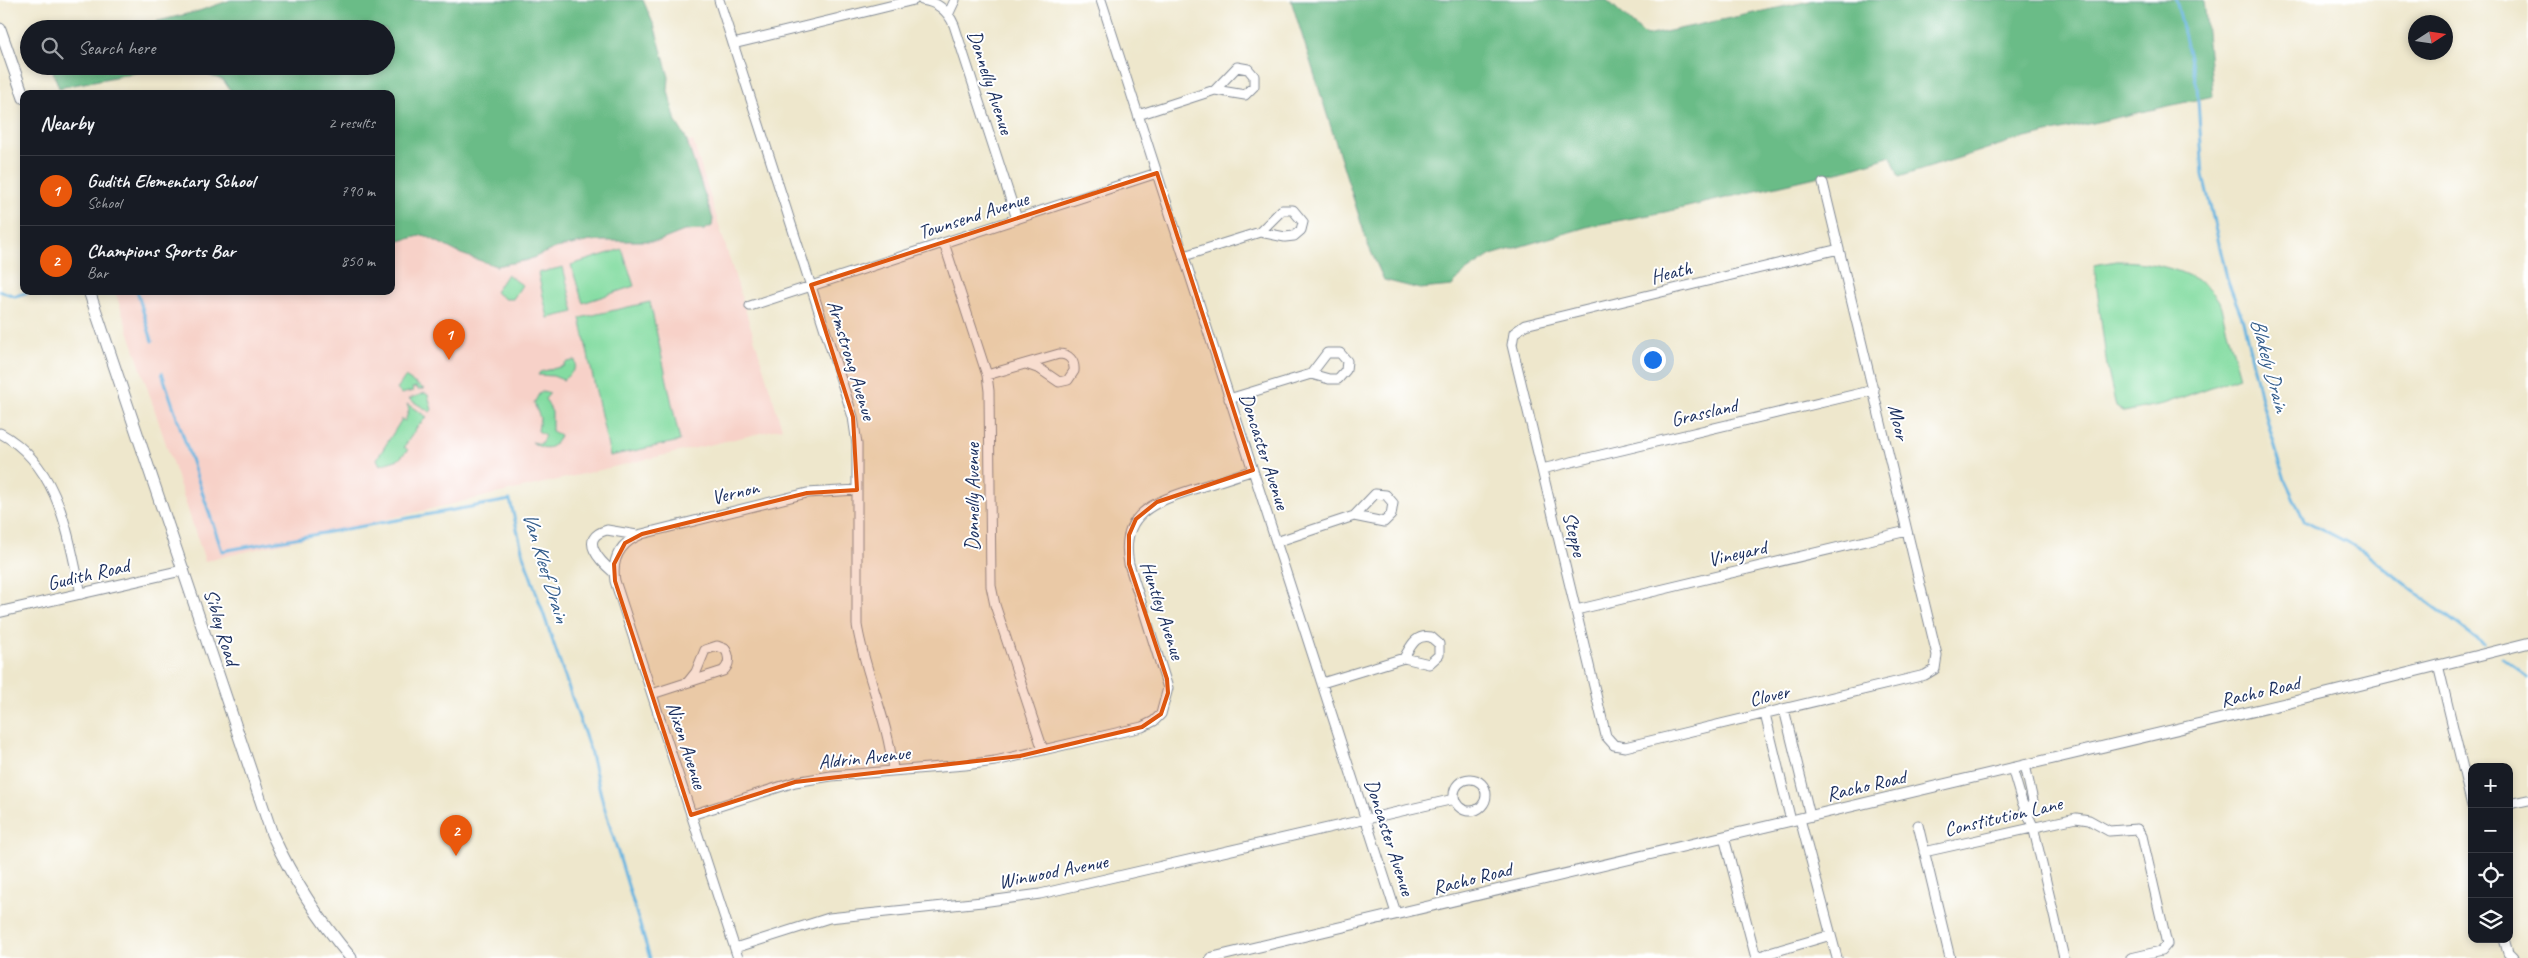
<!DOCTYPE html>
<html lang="en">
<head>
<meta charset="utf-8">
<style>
	body { margin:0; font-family:Caveat,sans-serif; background:#242831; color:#f1f3f6 }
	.controls { position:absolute; right:15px; bottom:15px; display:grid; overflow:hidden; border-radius:10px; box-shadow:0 2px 8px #0003 }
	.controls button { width:45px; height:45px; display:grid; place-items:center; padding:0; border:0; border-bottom:1px solid #363941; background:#171b24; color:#f1f3f6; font:25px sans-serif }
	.compass { position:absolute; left:2408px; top:15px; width:45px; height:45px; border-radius:50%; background:#171b24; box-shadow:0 2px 8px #0003; rotate:78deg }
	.you { position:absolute; left:1652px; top:359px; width:18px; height:18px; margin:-12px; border:4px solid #fff; border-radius:50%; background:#1a73e8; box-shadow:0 0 0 8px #1a73e833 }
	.badge { display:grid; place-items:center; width:32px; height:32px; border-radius:50%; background:#ea580c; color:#fff; font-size:16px; font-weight:700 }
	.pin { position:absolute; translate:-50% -41px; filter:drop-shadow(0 1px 2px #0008) }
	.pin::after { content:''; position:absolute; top:26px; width:18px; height:15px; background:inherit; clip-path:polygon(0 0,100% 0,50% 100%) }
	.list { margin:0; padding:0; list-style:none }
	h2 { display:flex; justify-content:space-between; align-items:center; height:65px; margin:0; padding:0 20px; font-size:21px }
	h2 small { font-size:16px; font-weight:400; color:#9ea1a6 }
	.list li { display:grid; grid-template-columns:32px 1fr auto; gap:15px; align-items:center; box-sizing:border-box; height:70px; padding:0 20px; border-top:1px solid #363941 }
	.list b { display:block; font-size:19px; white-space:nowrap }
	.list p { margin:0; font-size:16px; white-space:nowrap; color:#9ea1a6 }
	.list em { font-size:16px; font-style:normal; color:#9ea1a6 }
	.icon { flex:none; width:28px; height:28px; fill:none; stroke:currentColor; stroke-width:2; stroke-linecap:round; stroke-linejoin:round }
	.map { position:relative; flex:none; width:2528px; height:958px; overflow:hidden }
	.search { position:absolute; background:#171b24; box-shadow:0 2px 8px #0003; left:20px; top:20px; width:375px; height:55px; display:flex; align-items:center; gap:12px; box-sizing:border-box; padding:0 18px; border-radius:28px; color:#9ea1a6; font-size:19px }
	.panel { position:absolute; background:#171b24; box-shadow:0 2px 8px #0003; left:20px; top:90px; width:375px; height:205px; border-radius:10px }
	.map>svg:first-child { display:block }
	.built { fill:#f7d1c8 }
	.green { fill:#83dca1; stroke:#4f8680 }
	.forest { fill:#6abc87; stroke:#427672 }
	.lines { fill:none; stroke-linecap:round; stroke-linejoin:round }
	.stream { stroke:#66b4e0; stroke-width:3 }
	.minor-casing { stroke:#848b95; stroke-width:11 }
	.tertiary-casing { stroke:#848b95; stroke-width:12 }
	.secondary-casing { stroke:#848b95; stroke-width:13 }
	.minor { stroke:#fff; stroke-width:9 }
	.tertiary { stroke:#fff; stroke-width:10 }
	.secondary { stroke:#fff; stroke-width:11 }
	.marked { fill:#de5710; fill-opacity:0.2; stroke:#de5710; stroke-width:4; stroke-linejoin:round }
	.labels { text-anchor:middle; stroke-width:4; stroke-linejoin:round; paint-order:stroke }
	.street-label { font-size:20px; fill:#1b2f5e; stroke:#fff }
	.water-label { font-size:21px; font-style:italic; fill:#355e8c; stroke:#fff }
</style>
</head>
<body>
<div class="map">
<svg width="2528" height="958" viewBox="0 0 2528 958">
	<rect width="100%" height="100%" fill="#fff"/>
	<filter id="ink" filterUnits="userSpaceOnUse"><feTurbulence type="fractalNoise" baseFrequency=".02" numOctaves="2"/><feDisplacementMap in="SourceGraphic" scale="10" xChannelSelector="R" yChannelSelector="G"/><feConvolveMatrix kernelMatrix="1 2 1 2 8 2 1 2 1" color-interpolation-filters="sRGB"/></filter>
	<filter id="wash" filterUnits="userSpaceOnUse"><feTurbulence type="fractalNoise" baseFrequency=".0096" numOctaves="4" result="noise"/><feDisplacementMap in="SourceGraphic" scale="20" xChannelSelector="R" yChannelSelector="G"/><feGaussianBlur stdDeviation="1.12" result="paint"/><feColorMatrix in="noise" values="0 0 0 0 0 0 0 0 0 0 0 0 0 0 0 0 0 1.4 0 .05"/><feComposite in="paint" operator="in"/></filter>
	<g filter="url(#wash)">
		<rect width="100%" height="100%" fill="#eee7cc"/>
		<path class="built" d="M 693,141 L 782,428 L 205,561 L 115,291 L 391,291 L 391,210 Z"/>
		<path class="green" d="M 622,249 L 634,286 L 583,303 L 571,265 Z
			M 2116,261 C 2149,261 2200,270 2219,301 L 2240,377 L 2163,404 L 2124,412 L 2116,407 L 2107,367 L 2094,265 Z
			M 563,267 L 574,312 L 548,318 L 538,273 Z
			M 507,274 L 522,285 L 513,299 L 505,299 L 495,292 Z
			M 650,302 L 680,441 L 610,456 L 580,318 Z
			M 575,360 C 578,369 569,375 563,380 L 553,376 L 538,375 L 540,372 L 564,366 L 565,363 Z
			M 405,377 L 424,389 L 418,390 L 417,387 L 412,388 L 413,391 L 401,394 L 397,389 Z
			M 543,391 L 550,393 L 545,399 L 552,412 L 552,431 L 560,435 C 555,450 544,451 532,442 L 541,444 L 545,435 L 538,431 L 540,418 L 534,403 L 539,394 Z
			M 425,393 L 428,395 L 432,410 L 430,412 L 409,399 Z
			M 407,404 L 427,417 L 417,427 L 404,447 L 408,450 L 399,459 L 380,465 L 377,459 L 402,419 L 405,421 L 409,410 Z"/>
		<path class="forest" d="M 231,0 L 643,0 L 655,28 L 669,77 L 668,91 L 676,122 L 685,136 L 713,219 L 712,226 L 704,230 L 684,231 L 659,241 L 591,241 L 556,248 L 528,260 L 496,266 L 461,254 L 424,235 L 391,243 L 391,94 L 233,94 L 223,80 L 183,66 L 386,66 L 386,29 L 126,29 L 199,11 Z
			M 1291,0 L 1607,0 L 1646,36 L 1815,0 L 2204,0 L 2213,96 L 2012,141 L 1899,177 L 1891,156 L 1850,169 L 1670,211 L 1590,226 L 1491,255 L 1465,272 L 1452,286 L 1420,289 L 1384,280 L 1368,245 Z
			M 51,66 L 169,66 L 59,88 Z"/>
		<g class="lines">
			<path class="stream" d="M 2176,0 L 2197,86 L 2203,175 L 2228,282 L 2243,320 L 2261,399 L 2285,480 L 2304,520 L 2364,551 L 2416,593 L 2484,644
				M 0,291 L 15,296 L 32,291
				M 137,291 L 152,341
				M 162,373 L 222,551 L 510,500 L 523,554 L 590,750 L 603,803 L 650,958
				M 2501,657 L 2528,678"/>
		</g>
	</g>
	<g filter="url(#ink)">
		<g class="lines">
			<g class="minor-casing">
				<path id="minor" d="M 719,0 L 853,417 L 857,444 L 857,625 C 865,675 888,718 893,770
					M 922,0 C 937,2 948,11 954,25 L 1017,219
					M 1101,0 L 1396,913
					M 948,15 L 955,0
					M 733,44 L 914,0
					M 1138,115 L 1215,90 L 1245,95 L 1254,86 L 1254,76 L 1248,69 L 1237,67 L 1215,90
					M 1823,183 L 1937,655 L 1935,669 L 1925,675 L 1625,747 L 1614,745 L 1606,736 L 1512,345 L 1514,333 L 1525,325 L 1839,249
					M 944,243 L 987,375 L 989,391 L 991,586 L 995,605 L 1043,750
					M 1184,256 L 1260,232 L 1285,237 L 1294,236 L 1301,230 L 1303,222 L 1293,210 L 1282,210 L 1260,232
					M 750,306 L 1157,173
					M 987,375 L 1059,354 C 1069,354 1075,361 1074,371 L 1068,380 L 1059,382 L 1040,369 L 1026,364
					M 1229,399 L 1311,374 L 1329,379 L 1338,379 L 1346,370 L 1347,361 L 1340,353 L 1327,353 L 1311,374
					M 0,433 C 59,465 68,534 81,594
					M 1542,469 L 1874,390
					M 1276,542 L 1354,516 L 1375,494 L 1386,495 L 1393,503 L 1391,515 L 1384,522 L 1354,516
					M 613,572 C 601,562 577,538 607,530 L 637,535
					M 1576,610 L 1907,531
					M 2438,665 L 2472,806
					M 1322,683 L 1404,658 L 1429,664 L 1439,655 L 1439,644 L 1431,637 C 1415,634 1411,646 1404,658
					M 652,694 L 723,671 C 730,665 730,656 725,649 L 717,646 L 705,650 L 696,672 L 688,682
					M 1784,709 L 1810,816
					M 1765,714 L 1791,821
					M 2025,765 L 2033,801 L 2029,814
					M 2012,768 L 2022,802 L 2033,826 L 2064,958
					M1454 795a16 16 0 1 1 32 0a16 16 0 1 1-32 0Z
					M 2509,804 L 2528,800
					M 691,815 L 795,782 L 831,776 L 965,765 L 995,761 L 1142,727 L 1154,721 L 1161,714 L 1168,688 L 1129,564 C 1119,514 1154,502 1194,489 C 1213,483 1233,477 1253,470
					M 1800,819 L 1837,958
					M 1918,825 L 1950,958
					M 1724,837 L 1756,958
					M 1924,852 L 2076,818 L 2089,820 L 2109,831 L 2137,829 L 2142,836 L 2167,944 L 2161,951 L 2131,958
					M 2504,939 L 2508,953 L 2513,958
					M 735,948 L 829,918 L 982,902 L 1040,894 L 1454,799
					M 1756,957 L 1831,935
					M 738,958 L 615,581 C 611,558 621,542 642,534 L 807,493 L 857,490"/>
			</g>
			<g class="tertiary-casing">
				<path id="tertiary" d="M 0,612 L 184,570
					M 1211,958 L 2296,701 L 2528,643"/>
			</g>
			<g class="secondary-casing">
				<path id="secondary" d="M 0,29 L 24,98
					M 89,291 L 272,834 C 293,880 319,920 351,958"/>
			</g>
			<use href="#minor" class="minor"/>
			<use href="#tertiary" class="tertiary"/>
			<use href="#secondary" class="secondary"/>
		</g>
	</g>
	<path class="marked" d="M 1157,173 L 1253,470 L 1157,502 L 1136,519 L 1129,535 L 1129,564 L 1167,679 L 1168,693 L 1161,714 L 1142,727 L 1020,756 L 795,782 L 691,815 L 615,581 L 614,564 L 625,543 L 642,534 L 807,493 L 857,490 L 853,417 L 811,285 Z"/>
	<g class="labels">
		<g class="street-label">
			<text transform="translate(991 82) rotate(72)" y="7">Donnelly Avenue</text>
			<text transform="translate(973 215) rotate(-18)" y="7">Townsend Avenue</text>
			<text transform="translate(1671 272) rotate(-14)" y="7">Heath</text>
			<text transform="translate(852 360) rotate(73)" y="7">Armstrong Avenue</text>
			<text transform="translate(1704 412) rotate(-13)" y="7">Grassland</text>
			<text transform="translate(1899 422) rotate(77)" y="7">Moor</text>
			<text transform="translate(1265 451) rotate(72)" y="7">Doncaster Avenue</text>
			<text transform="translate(735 492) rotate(-14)" y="7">Vernon</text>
			<text transform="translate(972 497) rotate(-90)" y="7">Donnelly Avenue</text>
			<text transform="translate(1575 534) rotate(76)" y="7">Steppe</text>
			<text transform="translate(1737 553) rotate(-13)" y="7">Vineyard</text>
			<text transform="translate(88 574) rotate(-13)" y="7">Gudith Road</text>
			<text transform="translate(1163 610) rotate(72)" y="7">Huntley Avenue</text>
			<text transform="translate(222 627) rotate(73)" y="7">Sibley Road</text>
			<text transform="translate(2260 691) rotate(-13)" y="7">Racho Road</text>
			<text transform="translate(1769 695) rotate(-13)" y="7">Clover</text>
			<text transform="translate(687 745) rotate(72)" y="7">Nixon Avenue</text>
			<text transform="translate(864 757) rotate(-6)" y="7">Aldrin Avenue</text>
			<text transform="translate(1866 785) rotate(-13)" y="7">Racho Road</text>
			<text transform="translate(2003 816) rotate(-13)" y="7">Constitution Lane</text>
			<text transform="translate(1390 837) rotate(72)" y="7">Doncaster Avenue</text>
			<text transform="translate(1053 871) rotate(-11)" y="7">Winwood Avenue</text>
			<text transform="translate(1472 878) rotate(-14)" y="7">Racho Road</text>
		</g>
		<g class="water-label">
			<text transform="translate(2270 365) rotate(75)" y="7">Blakely Drain</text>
			<text transform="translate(546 567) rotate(73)" y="7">Van Kleef Drain</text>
		</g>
	</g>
</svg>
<div class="controls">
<button>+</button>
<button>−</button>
<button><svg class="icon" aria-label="locate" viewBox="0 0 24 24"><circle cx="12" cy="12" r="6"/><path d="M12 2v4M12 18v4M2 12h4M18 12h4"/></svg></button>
<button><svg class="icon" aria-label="layers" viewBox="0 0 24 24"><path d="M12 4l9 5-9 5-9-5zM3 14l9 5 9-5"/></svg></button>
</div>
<svg class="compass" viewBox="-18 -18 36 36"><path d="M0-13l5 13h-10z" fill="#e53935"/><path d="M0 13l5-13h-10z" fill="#9ea1a6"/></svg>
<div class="you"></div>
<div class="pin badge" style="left:449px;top:360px">1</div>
<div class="pin badge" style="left:456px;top:856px">2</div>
<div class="search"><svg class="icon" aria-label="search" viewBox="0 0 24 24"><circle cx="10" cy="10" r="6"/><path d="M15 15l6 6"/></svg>Search here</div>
<section class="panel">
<h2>Nearby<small>2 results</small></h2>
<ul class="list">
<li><span class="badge">1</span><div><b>Gudith Elementary School</b><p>School</p></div><em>790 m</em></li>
<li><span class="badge">2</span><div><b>Champions Sports Bar</b><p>Bar</p></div><em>850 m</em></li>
</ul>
</section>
</div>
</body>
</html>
